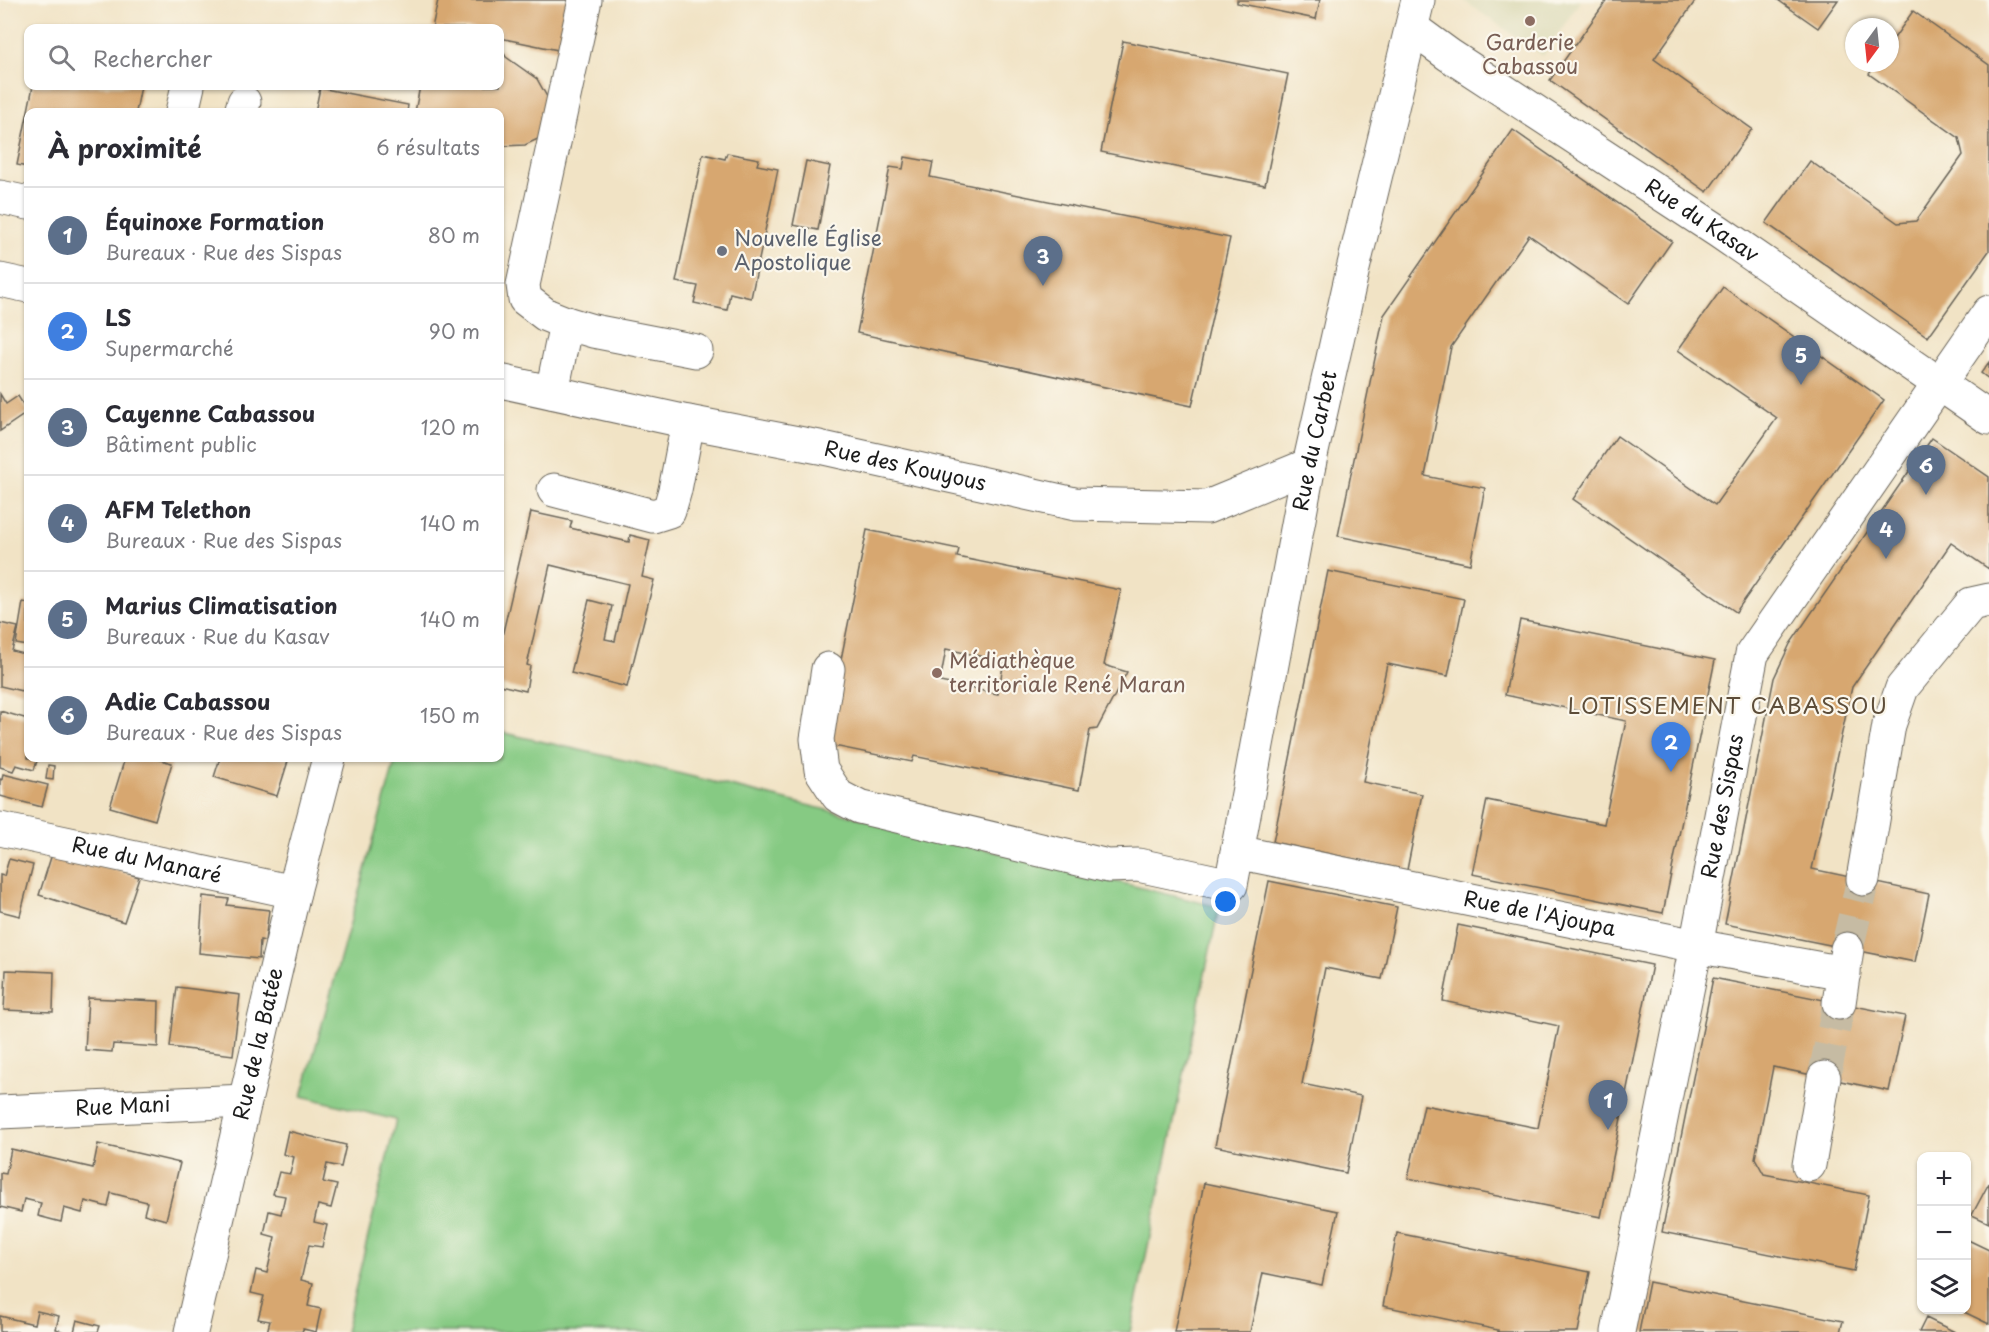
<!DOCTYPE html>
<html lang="fr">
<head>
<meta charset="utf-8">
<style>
	body { margin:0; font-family:"Playpen Sans",sans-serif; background:#f7f7f7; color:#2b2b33 }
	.controls { position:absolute; right:18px; bottom:18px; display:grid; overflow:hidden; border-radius:12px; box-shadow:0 2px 4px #0004 }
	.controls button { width:54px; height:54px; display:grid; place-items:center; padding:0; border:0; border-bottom:2px solid #e1e1e2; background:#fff; color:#2b2b33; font:30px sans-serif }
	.compass { position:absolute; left:1845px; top:18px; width:54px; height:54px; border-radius:50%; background:#fff; box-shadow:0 2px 4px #0004; rotate:195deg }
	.you { position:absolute; left:1226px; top:902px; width:21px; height:21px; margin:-15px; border:4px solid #fff; border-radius:50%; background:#1a73e8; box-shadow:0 0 0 9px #1a73e833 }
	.badge { display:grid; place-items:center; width:39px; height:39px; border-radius:50%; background:#b5179e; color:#fff; font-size:20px; font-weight:700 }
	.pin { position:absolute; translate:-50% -50px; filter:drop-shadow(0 2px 3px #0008) }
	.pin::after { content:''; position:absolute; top:32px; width:21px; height:18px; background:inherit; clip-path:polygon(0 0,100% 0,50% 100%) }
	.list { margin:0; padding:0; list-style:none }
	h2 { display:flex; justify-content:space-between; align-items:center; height:78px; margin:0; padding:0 24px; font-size:26px }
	h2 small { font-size:20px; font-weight:400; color:#7c7c81 }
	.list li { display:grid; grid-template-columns:39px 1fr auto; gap:18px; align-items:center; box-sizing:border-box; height:96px; padding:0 24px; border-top:2px solid #e1e1e2 }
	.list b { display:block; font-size:22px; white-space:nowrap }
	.list p { margin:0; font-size:20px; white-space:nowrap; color:#7c7c81 }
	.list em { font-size:20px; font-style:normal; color:#7c7c81 }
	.icon { flex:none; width:33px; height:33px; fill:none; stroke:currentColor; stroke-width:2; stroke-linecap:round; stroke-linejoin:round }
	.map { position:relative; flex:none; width:1989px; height:1332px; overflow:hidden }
	.search { position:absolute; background:#fff; box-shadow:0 2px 4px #0004; left:24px; top:24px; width:480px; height:66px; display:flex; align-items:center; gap:15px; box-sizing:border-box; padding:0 21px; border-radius:12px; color:#7c7c81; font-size:22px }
	.panel { position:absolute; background:#fff; box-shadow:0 2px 4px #0004; left:24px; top:108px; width:480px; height:654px; border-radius:12px }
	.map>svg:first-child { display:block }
	.built { fill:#dfddbb }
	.green { fill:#86ca83; stroke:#517350; stroke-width:1.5 }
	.building { fill:#d7a770; fill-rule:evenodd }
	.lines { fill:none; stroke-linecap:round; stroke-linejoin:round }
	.minor-tunnel { stroke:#c6bba3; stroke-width:33; stroke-dasharray:33 16; stroke-linecap:butt }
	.minor-casing { stroke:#676257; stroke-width:35 }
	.minor { stroke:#fff; stroke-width:33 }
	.education-dot { fill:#8d6e63; stroke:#fbf7ec; stroke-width:2 }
	.worship-dot { fill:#6b7280; stroke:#fbf7ec; stroke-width:2 }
	.labels { text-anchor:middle; stroke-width:4.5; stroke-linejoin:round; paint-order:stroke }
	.education-label { font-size:21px; fill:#785e54; stroke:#fbf7ec }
	.street-label { font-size:21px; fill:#1c1c1c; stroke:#fbf7ec }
	.worship-label { font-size:21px; fill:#5b616d; stroke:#fbf7ec; text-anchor:start }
	.neighbourhood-label { font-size:22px; letter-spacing:1.5px; fill:#5d4d39; stroke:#fbf7ec }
</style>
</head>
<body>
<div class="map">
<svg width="1989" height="1332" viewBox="0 0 1989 1332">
	<rect width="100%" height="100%" fill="#fbf7ec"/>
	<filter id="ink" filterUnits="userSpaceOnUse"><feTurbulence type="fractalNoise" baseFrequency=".0167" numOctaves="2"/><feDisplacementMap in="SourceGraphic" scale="12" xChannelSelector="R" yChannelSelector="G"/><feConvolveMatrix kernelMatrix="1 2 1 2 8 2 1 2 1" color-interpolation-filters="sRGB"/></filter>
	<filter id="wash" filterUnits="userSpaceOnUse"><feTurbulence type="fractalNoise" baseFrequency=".008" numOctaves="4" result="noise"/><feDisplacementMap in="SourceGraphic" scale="24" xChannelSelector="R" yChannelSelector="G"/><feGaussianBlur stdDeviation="1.35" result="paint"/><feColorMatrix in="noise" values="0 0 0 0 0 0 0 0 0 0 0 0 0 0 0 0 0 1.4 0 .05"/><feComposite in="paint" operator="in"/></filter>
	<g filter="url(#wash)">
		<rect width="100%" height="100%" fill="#f1e3c5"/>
		<path class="built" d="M 1463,0 L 1581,0 L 1543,56 Z"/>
		<path class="green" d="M 500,732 L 637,763 L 1219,907 L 1130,1332 L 345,1332 L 396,1120 L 302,1096 L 396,758 L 500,758 Z"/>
		<g id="blocks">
			<path class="building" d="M 438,0 L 573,0 L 563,51 L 500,38 L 500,28 L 432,28 Z
				M 1237,0 L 1320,0 L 1316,19 L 1237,3 Z
				M 1607,0 L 1696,0 L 1654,59 L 1752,129 L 1707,192 L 1550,80 Z
				M 1778,0 L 1838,0 L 1818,28 Z
				M 1913,11 L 1989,65 L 1989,251 L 1928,337 L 1766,223 L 1810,161 L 1898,223 L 1916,221 L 1963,155 L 1959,138 L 1869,74 L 1877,63 L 1890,63 L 1890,44 Z
				M 1123,41 L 1288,74 L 1265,185 L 1101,152 Z
				M 500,47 L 506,57 L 537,79 L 556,113 L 540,138 L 525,145 L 502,146 L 500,153 L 500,112 L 415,112 L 420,86 L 500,86 Z
				M 33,86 L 141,86 L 136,112 L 28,112 L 28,167 L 17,165 Z
				M 320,88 L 408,105 L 407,112 L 315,112 Z
				M 1513,130 L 1672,241 L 1628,304 L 1529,235 L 1451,347 L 1425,476 L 1485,488 L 1470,564 L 1338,536 L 1384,315 Z
				M 727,153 L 759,159 L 757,165 L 778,169 L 751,298 L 730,293 L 727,310 L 694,303 L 698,286 L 676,282 L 703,154 L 725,159 Z
				M 905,157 L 933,162 L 930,177 L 1230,238 L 1192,406 L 857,333 L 890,167 L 903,169 Z
				M 806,161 L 830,166 L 818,230 L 793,225 Z
				M 1723,287 L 1884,400 L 1736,612 L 1573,499 L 1617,436 L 1715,505 L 1777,418 L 1678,350 Z
				M 1989,362 L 1989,379 L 1981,373 Z
				M 0,394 L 6,404 L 18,396 L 28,412 L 0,431 Z
				M 1932,438 L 1989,477 L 1989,569 L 1951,543 L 1852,687 L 1812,869 L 1929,894 L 1915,962 L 1725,924 L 1774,678 L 1790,644 Z
				M 531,512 L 572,521 L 570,528 L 629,542 L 630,535 L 650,540 L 642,577 L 654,580 L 627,687 L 571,673 L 589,600 L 612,606 L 605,639 L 615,641 L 628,584 L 550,565 L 527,665 L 530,666 L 526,691 L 500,685 L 500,645 Z
				M 867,530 L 959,549 L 957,557 L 1121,590 L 1104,665 L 1127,672 L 1097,729 L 1090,730 L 1079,790 L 914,756 L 912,762 L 824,744 ZM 946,649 L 1004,661 L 998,694 L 940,682 Z
				M 1328,571 L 1464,599 L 1448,676 L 1387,664 L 1363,782 L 1422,794 L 1407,870 L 1273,842 Z
				M 23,602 L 28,603 L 28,646 L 16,644 Z
				M 1520,620 L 1715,660 L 1663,913 L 1472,874 L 1487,800 L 1604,824 L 1626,721 L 1505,695 Z
				M 0,623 L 18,627 L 12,651 L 28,655 L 28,668 L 22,691 L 0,686 Z
				M 0,711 L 28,719 L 27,725 L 28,725 L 28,758 L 38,758 L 34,770 L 16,765 L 13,771 L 0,767 Z
				M 125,758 L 153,758 L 172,763 L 155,820 L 110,807 Z
				M 220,758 L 289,758 L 277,796 L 214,777 Z
				M 48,765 L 54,766 L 53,780 L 46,779 Z
				M 3,774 L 48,785 L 42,807 L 0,796 L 0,779 L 2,780 Z
				M 53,851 L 139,877 L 124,922 L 39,895 Z
				M 9,859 L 33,865 L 20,916 L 0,911 L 0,875 L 4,876 Z
				M 1269,881 L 1397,907 L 1382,979 L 1325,968 L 1302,1084 L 1361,1096 L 1346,1173 L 1215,1146 Z
				M 203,896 L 229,899 L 227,905 L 269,910 L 265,941 L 260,940 L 259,959 L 199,953 Z
				M 1458,925 L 1652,965 L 1601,1217 L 1408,1178 L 1424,1105 L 1538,1128 L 1559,1026 L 1443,1001 Z
				M 6,970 L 54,972 L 53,1012 L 4,1010 Z
				M 1713,978 L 1905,1016 L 1889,1091 L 1773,1067 L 1755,1158 L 1764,1174 L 1869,1195 L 1854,1271 L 1662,1232 Z
				M 177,987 L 240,995 L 233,1055 L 170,1047 Z
				M 88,998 L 159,1001 L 158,1047 L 113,1044 L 112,1052 L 85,1050 Z
				M 288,1131 L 346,1145 L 341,1167 L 327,1164 L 323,1182 L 337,1185 L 331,1208 L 318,1205 L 314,1222 L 327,1225 L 322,1247 L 309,1245 L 301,1280 L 313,1283 L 308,1306 L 321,1309 L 316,1332 L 303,1329 L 302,1332 L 267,1332 L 270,1321 L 258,1319 L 264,1296 L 251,1293 L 256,1270 L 267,1273 L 275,1237 L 264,1234 L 269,1211 L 281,1214 L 285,1196 L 273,1194 L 279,1172 L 290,1174 L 294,1157 L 283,1154 Z
				M 98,1144 L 180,1163 L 166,1220 L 144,1214 L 147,1202 L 111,1193 L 108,1207 L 85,1201 L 82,1213 L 64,1208 L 61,1222 L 38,1216 L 41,1203 L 24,1199 L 21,1212 L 0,1207 L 0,1173 L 6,1174 L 11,1149 L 93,1168 Z
				M 1204,1183 L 1338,1211 L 1322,1285 L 1263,1273 L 1250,1332 L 1174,1332 Z
				M 1989,1183 L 1989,1223 L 1972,1215 Z
				M 1397,1233 L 1590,1272 L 1578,1332 L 1498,1332 L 1498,1330 L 1383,1306 Z
				M 1966,1239 L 1989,1250 L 1989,1324 L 1960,1310 L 1966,1310 Z
				M 1649,1282 L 1843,1321 L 1840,1332 L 1639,1332 Z
				M 37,1311 L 59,1316 L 56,1329 L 64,1332 L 0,1332 L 0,1316 L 34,1324 Z
				M 1926,1318 L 1955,1332 L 1919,1332 Z
				M 77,1320 L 100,1326 L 98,1332 L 74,1332 Z"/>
		</g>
	</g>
	<g filter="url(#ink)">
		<use href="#blocks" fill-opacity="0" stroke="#676257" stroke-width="1.5"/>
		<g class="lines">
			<path class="minor-tunnel" d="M 1847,949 L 1863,879
				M 1824,1078 L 1839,1003"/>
			<g class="minor-casing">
				<g id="minor">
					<path id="s1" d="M 1412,28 L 1449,55 L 1718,231 L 1989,418"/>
					<path d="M 182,112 L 188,86"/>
					<path d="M 241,112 L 244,102"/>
					<path d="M 0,197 L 28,203"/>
					<path d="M 0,280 L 28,286"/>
					<path d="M 566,323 L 593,331 L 696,351"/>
					<path id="s2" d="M 500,381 L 688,422 L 819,447 L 1075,504 L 1207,507 L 1309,465"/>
					<path d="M 552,392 L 566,323 L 546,315 L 525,299 L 523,285 L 585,0"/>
					<path d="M 554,490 L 653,516 L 669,511 L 675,490 L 688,422"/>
					<path id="s3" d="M 828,669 L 817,739 L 821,770 L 838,796 L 859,807 L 1108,866 L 1138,865 L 1231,885 L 1309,465 L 1352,273 L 1418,0"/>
					<path id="s4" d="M 0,829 L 294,892"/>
					<path id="s5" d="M 1237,852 L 1696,946 L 1844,973"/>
					<path d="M 1863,879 L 1889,725 L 1902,688 L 1971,604 L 1989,600"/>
					<path d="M 1839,1003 L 1847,949"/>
					<path id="s6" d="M 0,1112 L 245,1101"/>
					<path d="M 1809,1165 L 1824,1078"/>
					<path id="s7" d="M 191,1332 L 294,892 L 329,758"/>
					<path id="s8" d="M 1618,1332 L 1696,946 L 1752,654 L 1989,312"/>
				</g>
			</g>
			<use href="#minor" class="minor"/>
		</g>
	</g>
	<g class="education-dot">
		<circle cx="1530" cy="21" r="6"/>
		<circle cx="937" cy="673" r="6"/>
	</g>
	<circle class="worship-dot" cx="722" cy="251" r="6"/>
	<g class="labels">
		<g class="education-label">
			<text x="1530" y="50">Garderie<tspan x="1530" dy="24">Cabassou</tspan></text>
			<text x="949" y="668" text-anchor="start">Médiathèque<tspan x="949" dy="24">territoriale René Maran</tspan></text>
		</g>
		<g class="street-label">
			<text dy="7" stroke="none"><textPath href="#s1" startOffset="348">Rue du Kasav</textPath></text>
			<text dy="7" stroke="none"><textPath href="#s3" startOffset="990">Rue du Carbet</textPath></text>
			<text dy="7" stroke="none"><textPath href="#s2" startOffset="414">Rue des Kouyous</textPath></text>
			<text dy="7" stroke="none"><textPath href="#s8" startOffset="536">Rue des Sispas</textPath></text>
			<text dy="7" stroke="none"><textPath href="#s4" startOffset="150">Rue du Manaré</textPath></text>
			<text dy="7" stroke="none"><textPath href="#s5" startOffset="309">Rue de l'Ajoupa</textPath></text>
			<text dy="7" stroke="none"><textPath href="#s7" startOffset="296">Rue de la Batée</textPath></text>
			<text dy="7" stroke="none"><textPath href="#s6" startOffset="123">Rue Mani</textPath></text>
		</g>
		<g class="worship-label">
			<text x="734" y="246">Nouvelle Église<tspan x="734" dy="24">Apostolique</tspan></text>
		</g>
		<g class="neighbourhood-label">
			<text x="1728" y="714">LOTISSEMENT CABASSOU</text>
		</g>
	</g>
</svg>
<div class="controls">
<button>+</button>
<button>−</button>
<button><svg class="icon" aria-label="layers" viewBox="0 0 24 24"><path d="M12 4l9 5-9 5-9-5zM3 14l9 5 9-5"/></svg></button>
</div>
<svg class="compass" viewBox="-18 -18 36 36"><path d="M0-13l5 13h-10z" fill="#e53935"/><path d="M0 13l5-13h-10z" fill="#7c7c81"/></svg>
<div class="you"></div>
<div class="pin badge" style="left:1608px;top:1130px;background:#5c6f8a">1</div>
<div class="pin badge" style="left:1671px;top:772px;background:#3f7fe0">2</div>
<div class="pin badge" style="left:1043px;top:286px;background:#5c6f8a">3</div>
<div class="pin badge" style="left:1886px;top:559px;background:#5c6f8a">4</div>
<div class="pin badge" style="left:1801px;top:385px;background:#5c6f8a">5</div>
<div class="pin badge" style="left:1926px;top:495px;background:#5c6f8a">6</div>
<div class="search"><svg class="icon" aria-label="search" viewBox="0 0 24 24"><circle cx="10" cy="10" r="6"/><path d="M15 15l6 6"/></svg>Rechercher</div>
<section class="panel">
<h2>À proximité<small>6 résultats</small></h2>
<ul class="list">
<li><span class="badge" style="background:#5c6f8a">1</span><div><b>Équinoxe Formation</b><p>Bureaux · Rue des Sispas</p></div><em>80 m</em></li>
<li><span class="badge" style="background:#3f7fe0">2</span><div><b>LS</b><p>Supermarché</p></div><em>90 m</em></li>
<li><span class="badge" style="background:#5c6f8a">3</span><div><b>Cayenne Cabassou</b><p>Bâtiment public</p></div><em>120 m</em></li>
<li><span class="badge" style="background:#5c6f8a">4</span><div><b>AFM Telethon</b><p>Bureaux · Rue des Sispas</p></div><em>140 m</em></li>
<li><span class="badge" style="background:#5c6f8a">5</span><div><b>Marius Climatisation</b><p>Bureaux · Rue du Kasav</p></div><em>140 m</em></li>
<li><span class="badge" style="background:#5c6f8a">6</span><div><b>Adie Cabassou</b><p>Bureaux · Rue des Sispas</p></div><em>150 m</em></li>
</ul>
</section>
</div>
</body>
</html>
